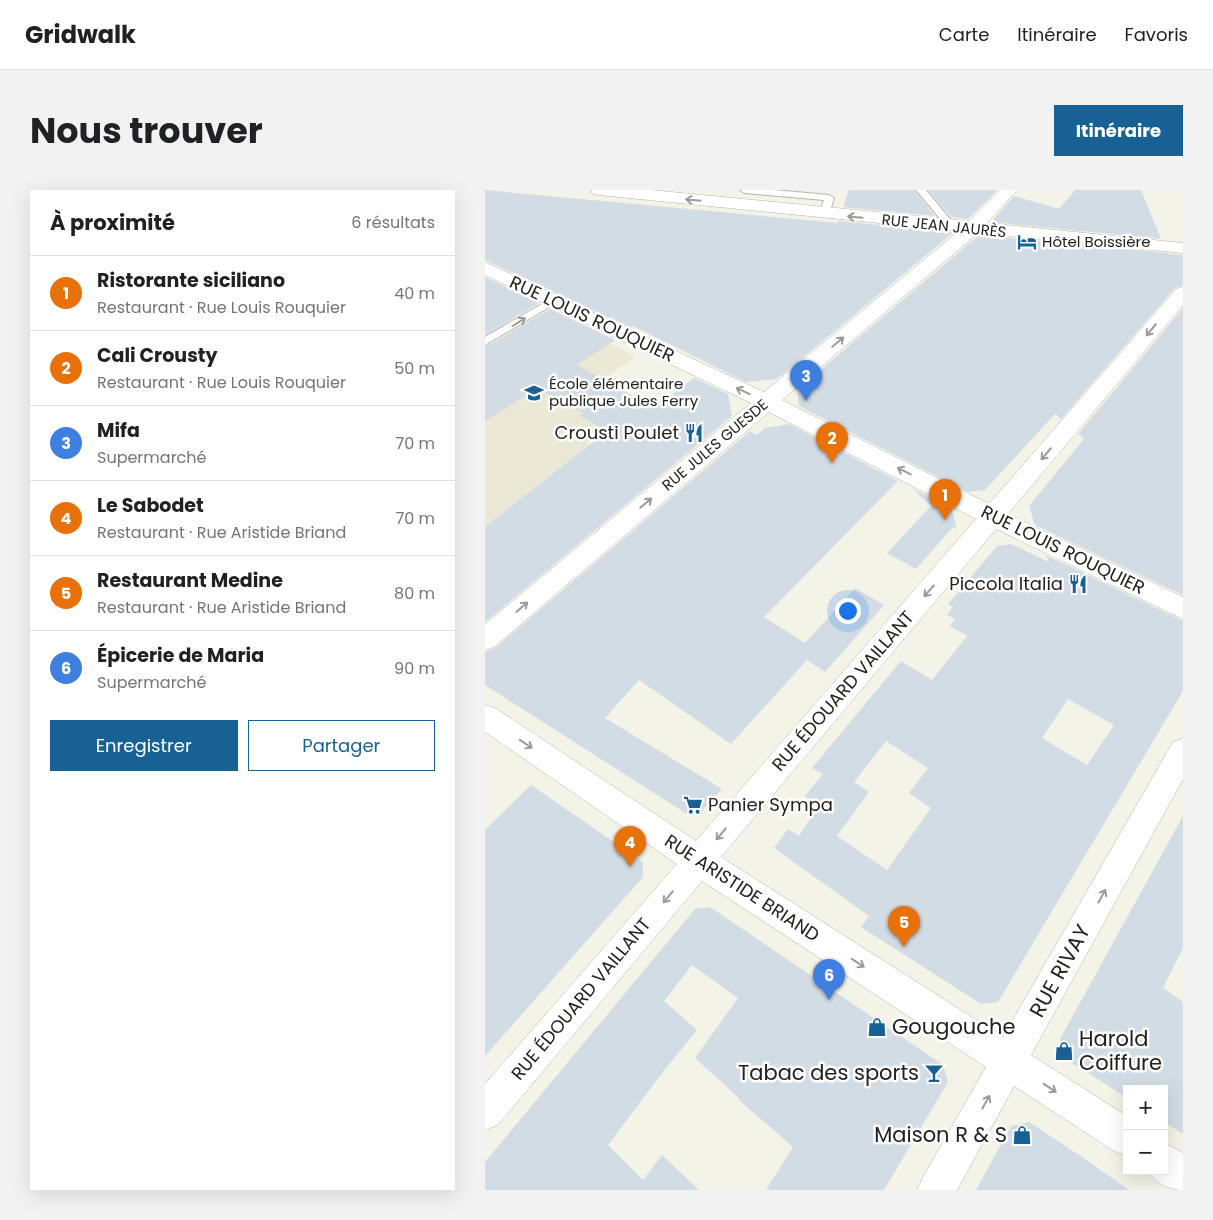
<!DOCTYPE html>
<html lang="fr">
<head>
<meta charset="utf-8">
<style>
	body { margin:0; font-family:Poppins,sans-serif; background:#f2f2f2; color:#202124 }
	.controls { position:absolute; right:15px; bottom:15px; display:grid; overflow:hidden; border-radius:0px; box-shadow:0 5px 20px #0002 }
	.controls button { width:45px; height:45px; display:grid; place-items:center; padding:0; border:0; border-bottom:1px solid #e0e0e0; background:#fff; color:#202124; font:25px sans-serif }
	.you { position:absolute; left:362px; top:420px; width:18px; height:18px; margin:-12px; border:4px solid #fff; border-radius:50%; background:#1a73e8; box-shadow:0 0 0 8px #1a73e833 }
	.badge { display:grid; place-items:center; width:32px; height:32px; border-radius:50%; background:#186194; color:#fff; font-size:16px; font-weight:700 }
	.pin { position:absolute; translate:-50% -41px; filter:drop-shadow(0 1px 2px #0008) }
	.pin::after { content:''; position:absolute; top:26px; width:18px; height:15px; background:inherit; clip-path:polygon(0 0,100% 0,50% 100%) }
	.list { margin:0; padding:0; list-style:none }
	h2 { display:flex; justify-content:space-between; align-items:center; height:65px; margin:0; padding:0 20px; font-size:21px }
	h2 small { font-size:16px; font-weight:400; color:#757577 }
	.list li { display:grid; grid-template-columns:32px 1fr auto; gap:15px; align-items:center; box-sizing:border-box; height:75px; padding:0 20px; border-top:1px solid #e0e0e0 }
	.list b { display:block; font-size:19px; white-space:nowrap }
	.list p { margin:0; font-size:16px; white-space:nowrap; color:#757577 }
	.list em { font-size:16px; font-style:normal; color:#757577 }
	.actions { display:flex; gap:10px; padding:15px 20px }
	.actions a { flex:1; padding:11px 0; border:1px solid #186194; border-radius:0px; text-align:center; font-size:18px; color:#186194 }
	.actions .main { background:#186194; color:#fff }
	.map { position:relative; flex:none; width:698px; height:1000px; overflow:hidden; border-radius:0px }
	header { display:flex; align-items:center; gap:30px; box-sizing:border-box; height:70px; padding:0 25px; background:#fff; border-bottom:1px solid #e0e0e0 }
	header strong { font-size:24px }
	nav { display:flex; gap:28px; margin-inline-start:auto; font-size:18px }
	.intro { display:flex; align-items:center; justify-content:space-between; box-sizing:border-box; height:120px; padding:0 30px }
	h1 { margin:0; font-size:35px }
	.button { padding:12px 22px; border-radius:0px; background:#186194; color:#fff; font-size:18px; font-weight:700 }
	main { display:flex; gap:30px; padding:0 30px }
	aside { flex:1; background:#fff; border-radius:0px; box-shadow:0 5px 20px #0002 }
	.map>svg:first-child { display:block }
	.built { fill:#ebe9d5 }
	.building { fill:#d2dce5; fill-rule:evenodd }
	.lines { fill:none; stroke-linecap:round; stroke-linejoin:round }
	.lane-casing { stroke:#b6b5a9; stroke-width:2 }
	.street-casing { stroke:#b6b5a9; stroke-width:1 }
	.lane { fill:#fff; fill-rule:evenodd }
	.street { fill:#fff; fill-rule:evenodd }
	.oneway { stroke:#9c9b99 }
	.labels { text-anchor:middle; stroke-width:5; stroke-linejoin:round; paint-order:stroke }
	.far-street-label { font-size:15px; fill:#22211d; stroke:#fff }
	.far-poi-label { font-size:15px; fill:#22211d; stroke:#fff; text-anchor:start }
	.street-label { font-size:18px; fill:#22211d; stroke:#fff }
	.poi-label { font-size:18px; fill:#22211d; stroke:#fff; text-anchor:end }
	.near-street-label { font-size:21px; fill:#22211d; stroke:#fff }
	.near-poi-label { font-size:21px; fill:#22211d; stroke:#fff; text-anchor:start }
</style>
</head>
<body>
<header>
<strong>Gridwalk</strong>
<nav><a>Carte</a><a>Itinéraire</a><a>Favoris</a></nav>
</header>
<div class="intro"><h1>Nous trouver</h1><a class="button">Itinéraire</a></div>
<main>
<aside>
<h2>À proximité<small>6 résultats</small></h2>
<ul class="list">
<li><span class="badge" style="background:#e8710a">1</span><div><b>Ristorante siciliano</b><p>Restaurant · Rue Louis Rouquier</p></div><em>40 m</em></li>
<li><span class="badge" style="background:#e8710a">2</span><div><b>Cali Crousty</b><p>Restaurant · Rue Louis Rouquier</p></div><em>50 m</em></li>
<li><span class="badge" style="background:#3f7fe0">3</span><div><b>Mifa</b><p>Supermarché</p></div><em>70 m</em></li>
<li><span class="badge" style="background:#e8710a">4</span><div><b>Le Sabodet</b><p>Restaurant · Rue Aristide Briand</p></div><em>70 m</em></li>
<li><span class="badge" style="background:#e8710a">5</span><div><b>Restaurant Medine</b><p>Restaurant · Rue Aristide Briand</p></div><em>80 m</em></li>
<li><span class="badge" style="background:#3f7fe0">6</span><div><b>Épicerie de Maria</b><p>Supermarché</p></div><em>90 m</em></li>
</ul>
<div class="actions"><a class="main">Enregistrer</a><a>Partager</a></div>
</aside>
<div class="map">
<svg width="698" height="1000" viewBox="0 0 698 1000">
	<rect width="100%" height="100%" fill="#f4f3e7"/>
	<path class="built" d="M 73,127 L 151,167 L 114,192 L 98,223 L 95,225 L 117,239 L 96,262 L 0,337 L 0,166 Z"/>
	<path class="building" d="M 0,0 L 353,33 L 353,31 L 469,42 L 292,189 L 261,192 L 148,136 L 146,138 L 0,70 Z
		M 364,0 L 429,0 L 450,26 L 358,17 Z
		M 443,0 L 509,0 L 512,1 L 483,29 L 466,27 Z
		M 590,0 L 656,0 L 676,49 L 506,32 L 529,6 L 574,19 Z
		M 494,45 L 683,63 L 683,65 L 684,64 L 698,65 L 698,95 L 690,98 L 576,229 L 570,224 L 500,300 L 483,302 L 314,216 L 312,200 Z
		M 0,87 L 54,113 L 0,145 Z
		M 698,118 L 698,405 L 550,335 L 544,316 L 599,249 L 593,244 Z
		M 65,119 L 130,150 L 92,175 L 170,218 L 209,188 L 243,204 L 247,226 L 0,432 L 0,337 L 122,241 L 95,226 L 98,223 L 52,198 L 0,231 L 0,157 Z
		M 304,234 L 413,291 L 279,427 L 320,453 L 370,398 L 399,415 L 340,482 L 322,470 L 246,554 L 154,490 L 120,528 L 237,599 L 216,622 L 202,624 L 0,495 L 0,462 L 10,458 L 265,241 L 272,245 L 280,238 Z
		M 427,298 L 467,319 L 472,340 L 468,337 L 431,379 L 402,363 L 446,316 Z
		M 526,354 L 564,372 L 561,365 L 698,431 L 698,501 L 513,812 L 496,814 L 376,737 L 384,726 L 289,658 L 303,639 L 314,646 L 334,616 L 320,606 L 338,584 L 327,578 L 416,471 L 447,490 L 482,446 L 465,436 L 470,429 L 462,425 L 468,417 L 463,414 L 512,356 ZM 583,509 L 629,535 L 602,575 L 557,548 ZM 401,551 L 443,578 L 424,603 L 446,618 L 402,680 L 352,646 L 384,602 L 369,592 Z
		M 46,595 L 158,672 L 158,687 L 0,866 L 0,640 Z
		M 698,626 L 698,758 L 678,798 L 698,812 L 698,944 L 679,932 L 679,899 L 642,899 L 642,908 L 581,869 L 575,849 Z
		M 225,717 L 458,875 L 463,892 L 399,1000 L 281,1000 L 308,957 L 253,909 L 254,908 L 210,868 L 253,808 L 207,775 L 179,811 L 212,840 L 177,883 L 123,955 L 158,990 L 177,965 L 214,1000 L 0,1000 L 0,972 L 210,719 Z
		M 544,932 L 594,965 L 644,1000 L 491,1000 L 526,936 Z"/>
	<g class="lines">
		<g class="lane-casing">
			<path id="lane" d="M 255,0 L 289,0 L 344,5 L 349,8 L 344,24 L 339,27 L 334,24 L 339,10 L 260,3 Z
				M 431,0 L 441,0 L 469,34 L 469,38 L 463,38 Z
				M 67,108 L 72,111 L 71,113 L 0,155 L 0,147 Z"/>
		</g>
		<g class="street-casing">
			<path id="street" d="M 106,0 L 166,0 L 484,31 L 515,0 L 532,0 L 502,33 L 698,53 L 698,63 L 493,43 L 297,210 L 504,314 L 691,99 L 698,97 L 698,115 L 523,324 L 698,407 L 698,429 L 511,339 L 236,667 L 518,847 L 688,552 L 698,548 L 698,589 L 546,865 L 642,926 L 642,966 L 629,961 L 529,896 L 472,1000 L 432,1000 L 438,987 L 501,877 L 217,691 L 13,935 L 0,940 L 0,894 L 192,674 L 0,542 L 0,515 L 10,518 L 211,651 L 491,329 L 284,222 L 9,457 L 0,460 L 0,434 L 266,213 L 0,85 L 0,72 L 279,202 L 474,41 L 114,5 L 108,4 Z
				M 679,953 L 698,963 L 698,1000 C 686,1000 669,993 664,981 L 679,981 Z"/>
		</g>
		<use href="#lane" class="lane"/>
		<use href="#street" class="street"/>
	</g>
	<defs><path id="oneway-shaft" d="M-6 0H5M1.5-3L5.5 0L1.5 3" fill="none" stroke-width="1.6" stroke-linecap="round" stroke-linejoin="round" transform="scale(1.25)"/></defs>
	<g class="oneway">
		<use href="#oneway-shaft" transform="translate(208 10) rotate(-174)"/>
		<use href="#oneway-shaft" transform="translate(370 27) rotate(-175)"/>
		<use href="#oneway-shaft" transform="translate(34 132) rotate(-32)"/>
		<use href="#oneway-shaft" transform="translate(666 140) rotate(130)"/>
		<use href="#oneway-shaft" transform="translate(353 152) rotate(-40)"/>
		<use href="#oneway-shaft" transform="translate(258 201) rotate(-155)"/>
		<use href="#oneway-shaft" transform="translate(561 264) rotate(130)"/>
		<use href="#oneway-shaft" transform="translate(419 281) rotate(-153)"/>
		<use href="#oneway-shaft" transform="translate(161 313) rotate(-40)"/>
		<use href="#oneway-shaft" transform="translate(444 401) rotate(131)"/>
		<use href="#oneway-shaft" transform="translate(37 417) rotate(-41)"/>
		<use href="#oneway-shaft" transform="translate(41 554) rotate(34)"/>
		<use href="#oneway-shaft" transform="translate(236 644) rotate(130)"/>
		<use href="#oneway-shaft" transform="translate(617 706) rotate(-61)"/>
		<use href="#oneway-shaft" transform="translate(183 707) rotate(130)"/>
		<use href="#oneway-shaft" transform="translate(373 773) rotate(33)"/>
		<use href="#oneway-shaft" transform="translate(565 898) rotate(33)"/>
		<use href="#oneway-shaft" transform="translate(501 912) rotate(-61)"/>
	</g>
	<defs>
		<g id="hotel-bare" transform="scale(1.5)"><path d="M-6-4.5h1.5V1H6V5H4.5V3h-9V5H-6ZM-4 0a1.8 1.8 0 1 1 3.6 0ZM.5 0V-2.5h3Q6-2.5 6 0Z" fill="#186194" stroke="#fff" stroke-width="2.5" paint-order="stroke"/></g>
		<g id="school-bare" transform="scale(1.5)"><path d="M0-5L7-2L0 1L-7-2ZM-4 1L0 2.5L4 1V4Q0 6-4 4Z" fill="#186194" stroke="#fff" stroke-width="2.5" paint-order="stroke"/></g>
		<g id="restaurant-bare" transform="scale(1.5)"><path d="M-5-6h1v4h1v-4h1v4h1v-4h1v5L-1.5 .5V6h-2V.5L-5-1ZM5-6V6H3V1.5H1.5Q1.5-4 5-6Z" fill="#186194" stroke="#fff" stroke-width="2.5" paint-order="stroke"/></g>
		<g id="supermarket-bare" transform="scale(1.5)"><path d="M-6-5.5h2.5l.6 2H6L4.5 2H-2.5L-4.4-4H-6ZM-1.5 3.2a1.3 1.3 0 1 0 .1 0ZM3 3.2a1.3 1.3 0 1 0 .1 0Z" fill="#186194" stroke="#fff" stroke-width="2.5" paint-order="stroke"/></g>
		<g id="shop-bare" transform="scale(1.5)"><path d="M-5-2.5h2.3a2.7 3.5 0 0 1 5.4 0H5L5.5 6h-11ZM-1.5-2.5h3a1.5 2.3 0 0 0-3 0Z" fill="#186194" stroke="#fff" stroke-width="2.5" paint-order="stroke"/></g>
		<g id="bar-bare" transform="scale(1.5)"><path d="M-6-5H6L.8 .8V4.5H3.5V6h-7V4.5H-.8V.8Z" fill="#186194" stroke="#fff" stroke-width="2.5" paint-order="stroke"/></g>
	</defs>
	<g fill-rule="evenodd">
		<use href="#hotel-bare" x="542" y="52"/>
		<use href="#school-bare" x="49" y="203"/>
		<use href="#restaurant-bare" x="209" y="243"/>
		<use href="#restaurant-bare" x="593" y="394"/>
		<use href="#supermarket-bare" x="208" y="615"/>
		<use href="#shop-bare" x="392" y="837"/>
		<use href="#shop-bare" x="579" y="861"/>
		<use href="#bar-bare" x="449" y="883"/>
		<use href="#shop-bare" x="537" y="945"/>
	</g>
	<g class="labels">
		<g class="far-street-label">
			<text transform="translate(459 36) rotate(6)" y="5">RUE JEAN JAURÈS</text>
			<text transform="translate(230 255) rotate(-40)" y="5">RUE JULES GUESDE</text>
		</g>
		<g class="far-poi-label">
			<text x="557" y="57">Hôtel Boissière</text>
			<text x="64" y="199">École élémentaire<tspan x="64" dy="17">publique Jules Ferry</tspan></text>
		</g>
		<g class="street-label">
			<text transform="translate(107 129) rotate(25)" y="6">RUE LOUIS ROUQUIER</text>
			<text transform="translate(578 360) rotate(26)" y="6">RUE LOUIS ROUQUIER</text>
			<text transform="translate(358 501) rotate(-49)" y="6">RUE ÉDOUARD VAILLANT</text>
			<text transform="translate(257 698) rotate(33)" y="6">RUE ARISTIDE BRIAND</text>
			<text transform="translate(96 809) rotate(-50)" y="6">RUE ÉDOUARD VAILLANT</text>
		</g>
		<g class="poi-label">
			<text x="194" y="249">Crousti Poulet</text>
			<text x="578" y="400">Piccola Italia</text>
			<text x="223" y="621" text-anchor="start">Panier Sympa</text>
		</g>
		<g class="near-street-label">
			<text transform="translate(575 781) rotate(-61)" y="7">RUE RIVAY</text>
		</g>
		<g class="near-poi-label">
			<text x="407" y="844">Gougouche</text>
			<text x="594" y="856">Harold<tspan x="594" dy="24">Coiffure</tspan></text>
			<text x="434" y="890" text-anchor="end">Tabac des sports</text>
			<text x="522" y="952" text-anchor="end">Maison R &amp; S</text>
		</g>
	</g>
</svg>
<div class="controls">
<button>+</button>
<button>−</button>
</div>
<div class="you"></div>
<div class="pin badge" style="left:460px;top:330px;background:#e8710a">1</div>
<div class="pin badge" style="left:347px;top:273px;background:#e8710a">2</div>
<div class="pin badge" style="left:321px;top:211px;background:#3f7fe0">3</div>
<div class="pin badge" style="left:145px;top:677px;background:#e8710a">4</div>
<div class="pin badge" style="left:419px;top:757px;background:#e8710a">5</div>
<div class="pin badge" style="left:344px;top:810px;background:#3f7fe0">6</div>
</div>
</main>
</body>
</html>
